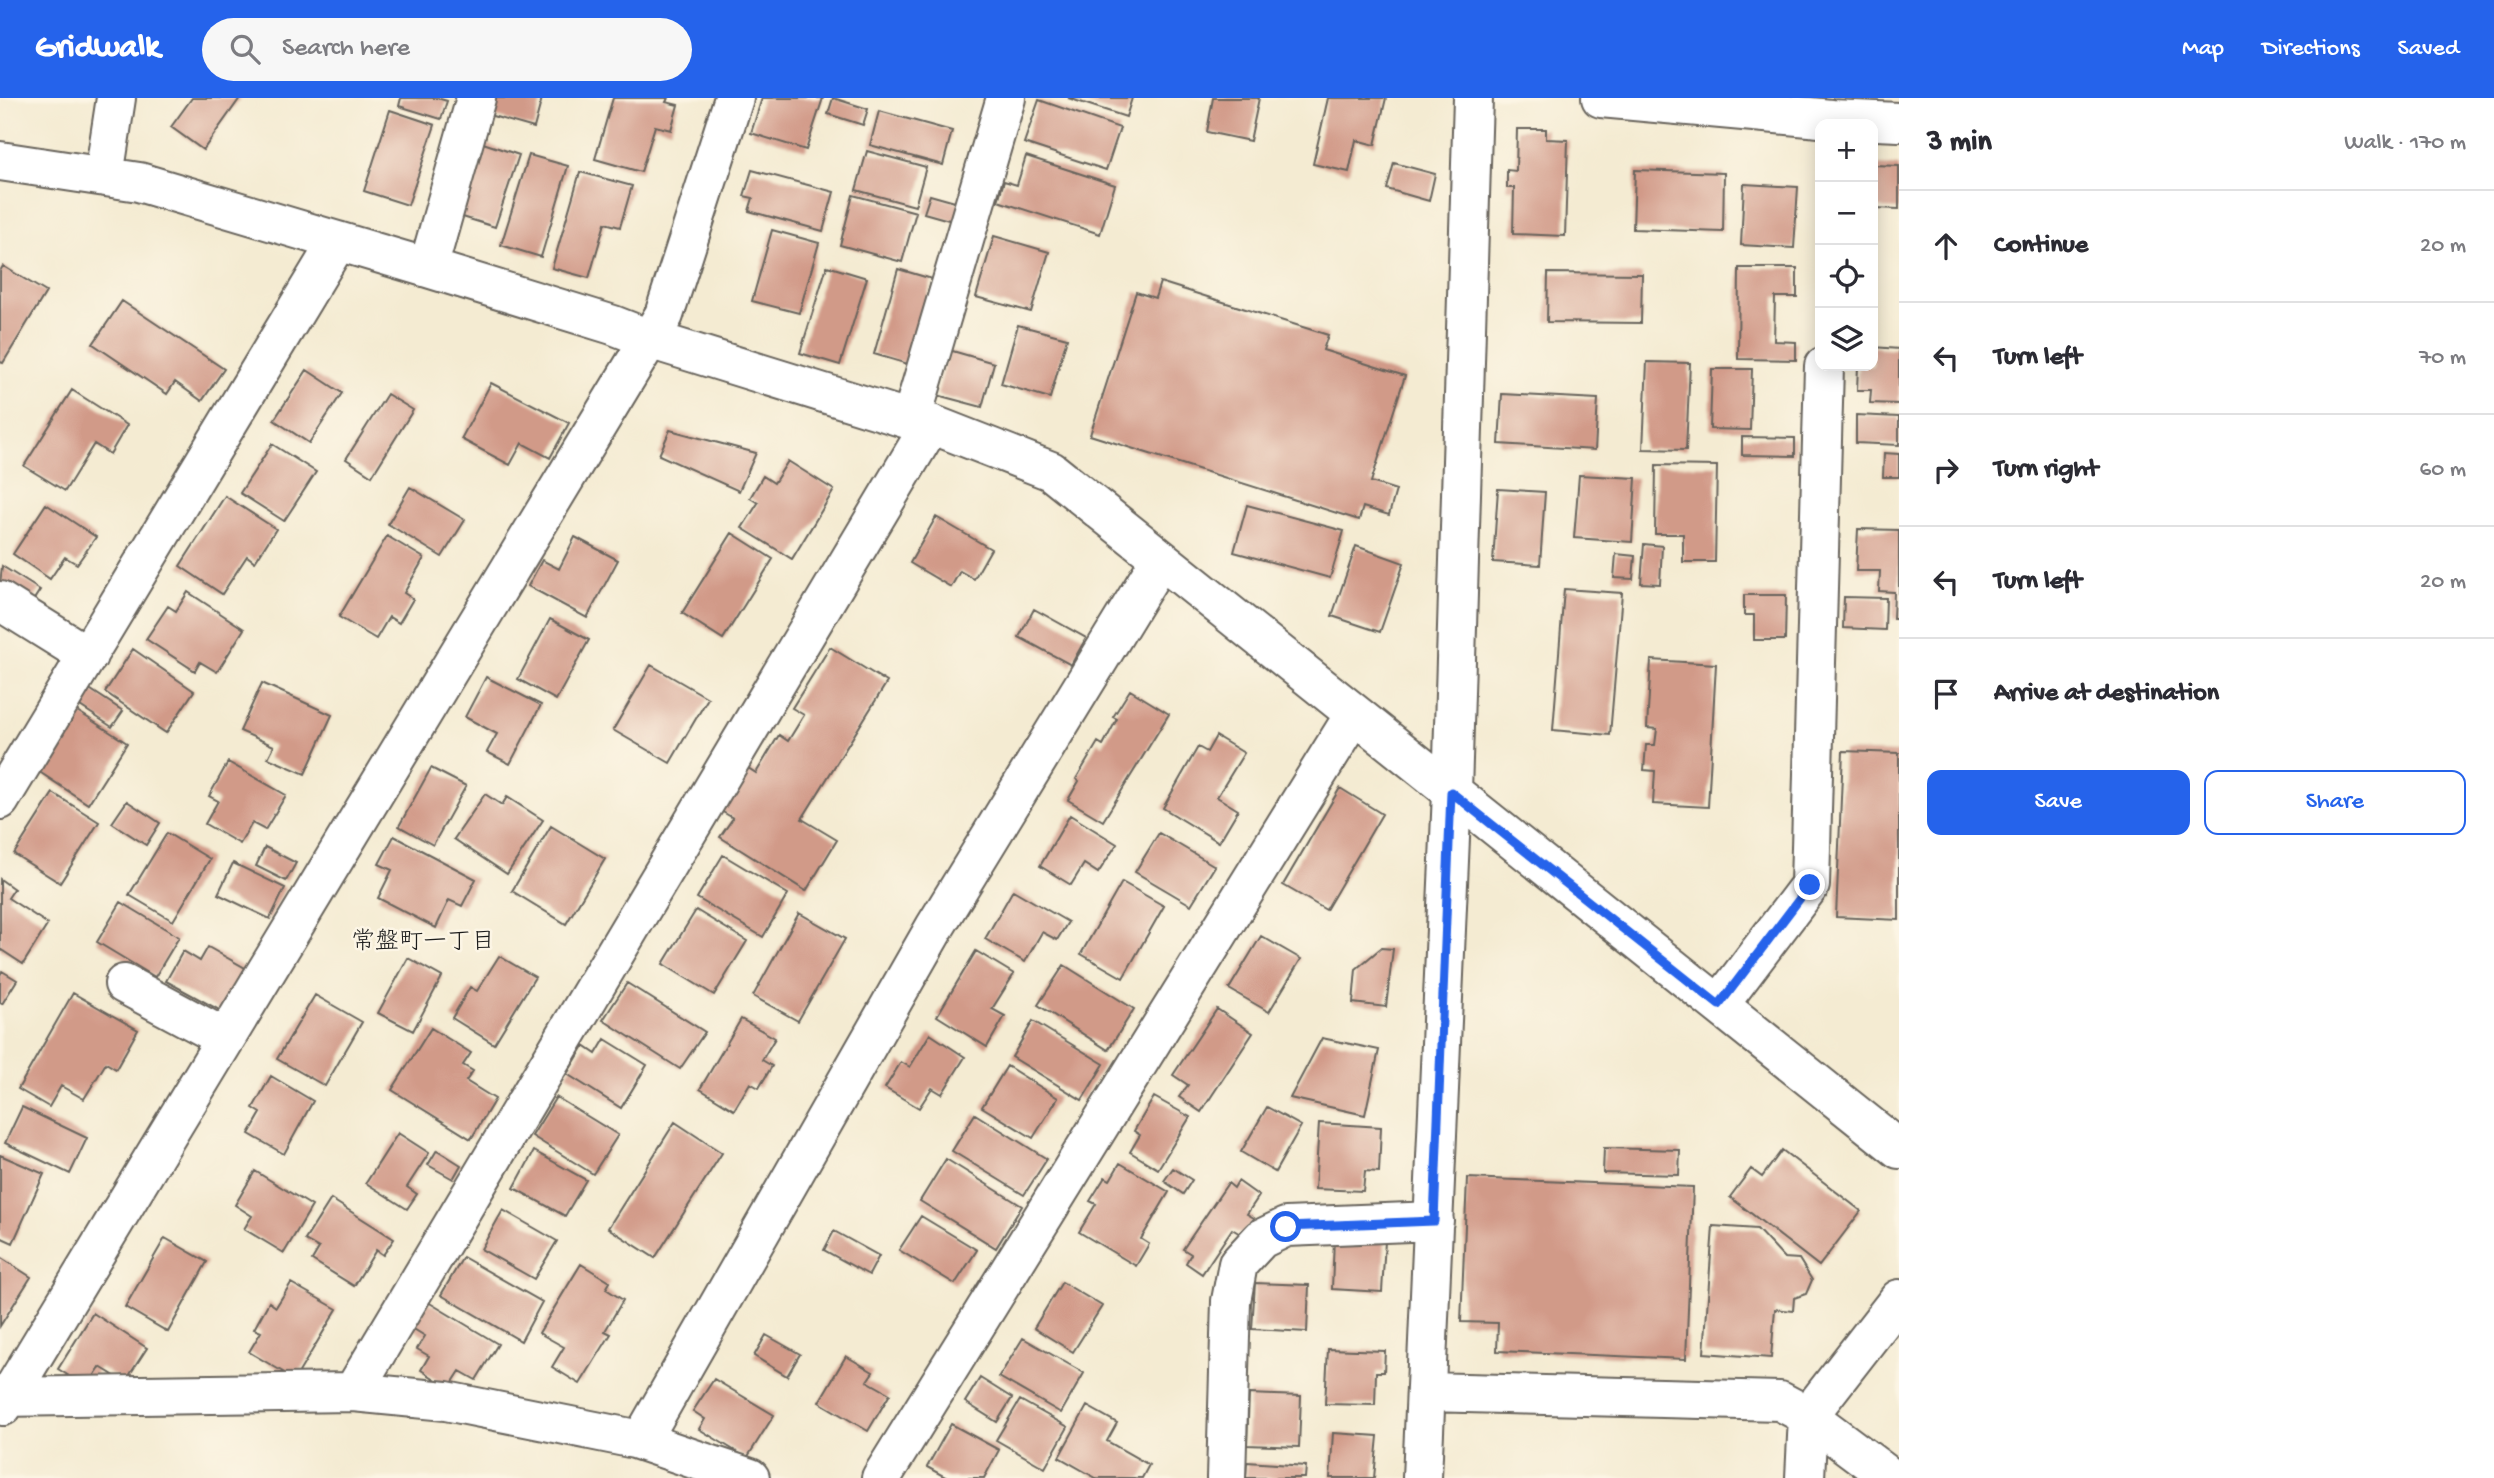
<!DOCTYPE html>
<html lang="en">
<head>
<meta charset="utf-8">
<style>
	body { margin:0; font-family:"Gochi Hand","Klee One",sans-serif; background:#f7f7f7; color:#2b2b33 }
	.controls { position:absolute; right:21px; top:21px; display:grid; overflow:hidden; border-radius:14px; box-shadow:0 4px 18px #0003 }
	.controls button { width:63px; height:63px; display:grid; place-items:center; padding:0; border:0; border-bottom:2px solid #e1e1e2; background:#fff; color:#2b2b33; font:35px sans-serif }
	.stop { position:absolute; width:21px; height:21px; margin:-16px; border:5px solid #2563eb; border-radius:50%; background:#fff }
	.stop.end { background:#2563eb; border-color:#fff; box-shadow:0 2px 7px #0008 }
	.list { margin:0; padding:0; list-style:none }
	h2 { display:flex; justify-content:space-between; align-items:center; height:91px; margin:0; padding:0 28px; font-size:30px }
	h2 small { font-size:23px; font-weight:400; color:#7c7c81 }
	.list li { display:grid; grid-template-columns:46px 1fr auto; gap:21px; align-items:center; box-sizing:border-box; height:112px; padding:0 28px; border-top:2px solid #e1e1e2 }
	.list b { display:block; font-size:26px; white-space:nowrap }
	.list em { font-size:23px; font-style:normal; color:#7c7c81 }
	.actions { display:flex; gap:14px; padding:21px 28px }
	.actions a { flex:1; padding:16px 0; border:2px solid #2563eb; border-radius:14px; text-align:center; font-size:24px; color:#2563eb }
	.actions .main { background:#2563eb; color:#fff }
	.icon { flex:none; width:38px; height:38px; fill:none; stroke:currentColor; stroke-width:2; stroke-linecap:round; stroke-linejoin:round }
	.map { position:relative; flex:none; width:1899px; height:1380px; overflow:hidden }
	header { display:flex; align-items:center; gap:42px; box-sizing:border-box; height:98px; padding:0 35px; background:#2563eb; color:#fff }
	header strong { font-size:33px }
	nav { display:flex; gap:38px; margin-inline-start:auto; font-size:24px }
	.search { width:490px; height:63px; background:#f7f7f7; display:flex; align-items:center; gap:18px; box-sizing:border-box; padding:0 24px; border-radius:38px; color:#7c7c81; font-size:26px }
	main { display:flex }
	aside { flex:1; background:#fff }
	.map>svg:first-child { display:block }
	.building { fill:#d19a88 }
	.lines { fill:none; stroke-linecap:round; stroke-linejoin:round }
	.minor-casing { stroke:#68645c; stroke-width:42 }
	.minor { stroke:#fff; stroke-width:38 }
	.route { stroke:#2563eb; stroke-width:9 }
	.labels { text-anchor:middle; stroke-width:5; stroke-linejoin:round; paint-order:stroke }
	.neighbourhood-label { font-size:24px; fill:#1c1c1c; stroke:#fcf5e5 }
</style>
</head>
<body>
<header>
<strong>Gridwalk</strong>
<div class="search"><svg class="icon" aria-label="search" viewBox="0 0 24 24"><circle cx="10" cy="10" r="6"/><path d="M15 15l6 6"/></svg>Search here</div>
<nav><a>Map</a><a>Directions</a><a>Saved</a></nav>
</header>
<main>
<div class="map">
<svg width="1899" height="1380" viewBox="0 0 1899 1380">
	<rect width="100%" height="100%" fill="#fcf5e5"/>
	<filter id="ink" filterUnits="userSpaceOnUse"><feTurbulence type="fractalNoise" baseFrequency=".0143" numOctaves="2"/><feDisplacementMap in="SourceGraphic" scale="14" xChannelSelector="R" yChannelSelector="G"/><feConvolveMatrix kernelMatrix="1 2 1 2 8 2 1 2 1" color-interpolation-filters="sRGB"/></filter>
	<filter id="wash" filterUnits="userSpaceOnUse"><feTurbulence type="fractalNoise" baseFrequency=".00686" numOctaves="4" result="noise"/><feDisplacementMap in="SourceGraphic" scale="28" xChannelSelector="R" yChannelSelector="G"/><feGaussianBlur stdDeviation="1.57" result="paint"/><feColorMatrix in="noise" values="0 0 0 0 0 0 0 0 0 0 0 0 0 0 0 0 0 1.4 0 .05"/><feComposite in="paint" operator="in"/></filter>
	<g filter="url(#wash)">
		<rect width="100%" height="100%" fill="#f4ebd2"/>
		<g id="blocks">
			<path class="building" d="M 192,0 L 240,0 L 203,52 L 171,29 Z
				M 401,0 L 437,0 L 447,3 L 441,21 L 399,8 Z
				M 494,0 L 542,0 L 534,30 L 489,17 Z
				M 613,0 L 668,0 L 666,4 L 678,7 L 671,32 L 655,28 L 641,74 L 595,61 Z
				M 762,0 L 823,0 L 806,52 L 751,35 Z
				M 833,0 L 868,11 L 863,27 L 828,16 Z
				M 1068,0 L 1132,0 L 1126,19 Z
				M 1213,0 L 1259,0 L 1250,43 L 1207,34 Z
				M 1328,0 L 1386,0 L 1375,47 L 1356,42 L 1349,74 L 1313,66 Z
				M 1039,2 L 1120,30 L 1106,72 L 1024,45 Z
				M 390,12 L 435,27 L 408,107 L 364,93 Z
				M 879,13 L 952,33 L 943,67 L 870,47 Z
				M 1517,31 L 1546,31 L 1546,41 L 1568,42 L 1565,138 L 1513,136 L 1514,90 L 1507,90 L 1507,72 L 1516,73 Z
				M 477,43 L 519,57 L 495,129 L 453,116 Z
				M 867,53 L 926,69 L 915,108 L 856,92 Z
				M 529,57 L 568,68 L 541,159 L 501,147 Z
				M 1026,58 L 1115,87 L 1100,136 L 998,103 L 1004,83 L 1017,87 Z
				M 1394,65 L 1435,76 L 1429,103 L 1387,91 Z
				M 1873,67 L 1899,68 L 1899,111 L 1873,110 Z
				M 752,72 L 834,94 L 823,133 L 749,113 L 753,100 L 744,98 Z
				M 1635,72 L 1724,75 L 1723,134 L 1633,131 Z
				M 580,74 L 632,88 L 620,129 L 605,125 L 589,180 L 552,170 Z
				M 1744,86 L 1798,89 L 1794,150 L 1741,147 Z
				M 853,97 L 916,114 L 902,164 L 840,147 Z
				M 930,97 L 962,106 L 956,124 L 924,115 Z
				M 772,132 L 819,145 L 799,215 L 752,203 Z
				M 994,138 L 1049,154 L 1031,214 L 976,199 Z
				M 3,168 L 46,194 L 3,265 L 0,264 L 0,173 Z
				M 827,168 L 867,180 L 840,267 L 800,255 Z
				M 1739,170 L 1797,170 L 1797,199 L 1775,199 L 1774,243 L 1796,244 L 1796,262 L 1738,261 Z
				M 898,171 L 932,181 L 908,266 L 874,256 Z
				M 1548,175 L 1642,176 L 1641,225 L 1547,224 Z
				M 1160,184 L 1328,237 L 1323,252 L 1405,278 L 1371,384 L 1396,392 L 1389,417 L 1363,409 L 1359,422 L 1090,337 L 1136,194 L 1155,200 Z
				M 122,203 L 224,271 L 202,303 L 175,284 L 167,296 L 93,246 Z
				M 1018,227 L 1067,240 L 1050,300 L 1001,286 Z
				M 1873,249 L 1899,251 L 1899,306 L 1870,305 L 1871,292 L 1857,292 L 1858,268 L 1873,268 Z
				M 949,252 L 994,265 L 982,309 L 937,297 Z
				M 1647,264 L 1690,265 L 1686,352 L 1643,351 Z
				M 1712,271 L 1752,271 L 1750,332 L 1710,331 Z
				M 307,272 L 342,295 L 309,345 L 274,322 Z
				M 491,285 L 569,325 L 550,360 L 522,345 L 510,367 L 461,341 Z
				M 72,292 L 127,327 L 110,356 L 94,346 L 65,393 L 24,368 Z
				M 387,296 L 413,312 L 372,378 L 346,361 Z
				M 1502,296 L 1598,301 L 1595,352 L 1499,346 Z
				M 1856,317 L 1899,319 L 1899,347 L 1856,345 Z
				M 670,332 L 756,355 L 739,393 L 659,357 Z
				M 1742,339 L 1795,340 L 1795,358 L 1742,357 Z
				M 272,346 L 316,374 L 284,423 L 240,395 Z
				M 1884,355 L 1899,356 L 1899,379 L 1883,379 Z
				M 788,363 L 834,392 L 792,461 L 742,430 L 758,405 L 750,400 L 763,378 L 774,385 Z
				M 1656,367 L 1717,368 L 1715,464 L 1683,464 L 1683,436 L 1655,436 Z
				M 1579,377 L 1636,380 L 1632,444 L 1574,440 Z
				M 410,389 L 465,422 L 442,459 L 388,426 Z
				M 1498,391 L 1545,394 L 1540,467 L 1493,464 Z
				M 225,398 L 276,431 L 255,464 L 247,458 L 222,496 L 180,468 Z
				M 46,406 L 96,439 L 77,466 L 65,459 L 50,481 L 13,456 Z
				M 1247,407 L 1344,433 L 1330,480 L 1234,454 Z
				M 936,419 L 991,451 L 974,481 L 960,473 L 951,489 L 910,465 Z
				M 1858,431 L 1899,432 L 1899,521 L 1893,521 L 1894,494 L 1879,493 L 1880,473 L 1856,473 Z
				M 732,435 L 773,461 L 723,541 L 682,515 Z
				M 387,438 L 424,460 L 404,495 L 413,501 L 399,525 L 389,519 L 376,541 L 339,519 Z
				M 575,439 L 618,462 L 587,520 L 528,488 L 542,462 L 559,471 Z
				M 1644,446 L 1662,448 L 1660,486 L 1641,485 Z
				M 1356,448 L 1404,465 L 1380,534 L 1332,518 Z
				M 1616,456 L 1635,458 L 1633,481 L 1614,480 Z
				M 2,468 L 40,492 L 31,506 L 0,486 Z
				M 1564,491 L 1622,495 L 1610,637 L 1553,632 Z
				M 188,494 L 244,531 L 217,574 L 200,564 L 195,573 L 146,541 L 168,508 L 176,513 Z
				M 1744,497 L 1786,497 L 1785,542 L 1754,542 L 1754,517 L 1744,517 Z
				M 1844,499 L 1886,500 L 1885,532 L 1843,530 Z
				M 1034,511 L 1086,540 L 1071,567 L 1019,539 Z
				M 550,521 L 589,542 L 556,602 L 518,581 Z
				M 830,549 L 887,584 L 802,721 L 837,742 L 806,793 L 720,739 L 733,720 L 721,713 L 748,670 L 756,675 L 779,637 L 788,643 L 804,617 L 792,610 Z
				M 133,551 L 194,593 L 166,635 L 105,594 Z
				M 1651,562 L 1716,566 L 1708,709 L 1653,706 L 1655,673 L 1644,672 L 1646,647 L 1655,647 L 1657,631 L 1647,630 Z
				M 651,567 L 708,600 L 670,665 L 613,632 Z
				M 486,579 L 541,607 L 510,666 L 487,654 L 497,636 L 465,619 Z
				M 262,585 L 332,617 L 305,676 L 268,660 L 274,648 L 240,633 Z
				M 88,590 L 123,613 L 112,629 L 77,606 Z
				M 1130,592 L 1169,616 L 1103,723 L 1068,702 L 1079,683 L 1076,681 L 1098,644 L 1103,647 L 1117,621 L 1113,619 Z
				M 74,611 L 127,645 L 88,706 L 35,671 Z
				M 1216,638 L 1244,655 L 1217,699 L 1238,712 L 1219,744 L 1163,710 L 1198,649 L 1207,654 Z
				M 1843,653 L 1899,655 L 1899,822 L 1836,819 Z
				M 228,664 L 286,697 L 265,732 L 252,725 L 240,746 L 205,726 L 218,703 L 209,698 Z
				M 431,670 L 466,688 L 433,747 L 399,728 Z
				M 1340,690 L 1382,716 L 1326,812 L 1283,787 Z
				M 53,695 L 99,724 L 60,785 L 14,756 Z
				M 485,696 L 502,707 L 507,699 L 543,722 L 507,776 L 454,741 Z
				M 127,703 L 160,725 L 146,747 L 112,725 Z
				M 1070,717 L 1117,746 L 1098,775 L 1084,766 L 1071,787 L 1040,768 Z
				M 551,728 L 605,761 L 566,826 L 512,793 Z
				M 167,735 L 210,761 L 173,823 L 129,797 Z
				M 1159,735 L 1215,768 L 1191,807 L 1135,774 Z
				M 394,738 L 476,781 L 462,808 L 449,802 L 436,830 L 378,800 L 392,772 L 379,766 Z
				M 265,749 L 296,765 L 286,783 L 256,768 Z
				M 723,757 L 788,796 L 763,839 L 697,800 Z
				M 233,765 L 285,790 L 270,821 L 218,796 Z
				M 0,781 L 14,791 L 8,800 L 48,826 L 23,866 L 0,851 Z
				M 1122,784 L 1164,808 L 1123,880 L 1081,856 Z
				M 1013,792 L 1068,824 L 1057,842 L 1042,834 L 1025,864 L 985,841 Z
				M 121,804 L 179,839 L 155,879 L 97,844 Z
				M 696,812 L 747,843 L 714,897 L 663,866 Z
				M 799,815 L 845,841 L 798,923 L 753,898 Z
				M 1261,838 L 1301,861 L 1269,914 L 1229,891 Z
				M 208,849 L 245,870 L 221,913 L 166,883 L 183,853 L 200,863 Z
				M 1381,850 L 1393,851 L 1386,909 L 1353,905 L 1356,871 Z
				M 976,853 L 1014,876 L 992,911 L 1005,918 L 987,949 L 937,918 Z
				M 499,858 L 535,879 L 494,946 L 452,920 L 470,889 L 477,893 Z
				M 408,860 L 442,879 L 413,933 L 378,915 Z
				M 1064,867 L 1134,911 L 1108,952 L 1038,907 Z
				M 2,873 L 17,882 L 2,906 L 0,905 L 0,877 Z
				M 627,885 L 705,934 L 680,971 L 603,922 Z
				M 73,895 L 138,932 L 116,971 L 106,965 L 84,1001 L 61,988 L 49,1009 L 18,991 Z
				M 315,897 L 362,924 L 325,988 L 277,961 Z
				M 1217,911 L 1253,935 L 1201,1014 L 1179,999 L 1188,987 L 1173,977 Z
				M 741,921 L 775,940 L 762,962 L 772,968 L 759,990 L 750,985 L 734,1012 L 700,991 Z
				M 1033,923 L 1104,966 L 1082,1002 L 1012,959 Z
				M 431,930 L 471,955 L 463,967 L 473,973 L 466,983 L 495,1001 L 471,1041 L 392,992 Z
				M 930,936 L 965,959 L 942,996 L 932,990 L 919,1010 L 885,990 L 901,964 L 910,969 Z
				M 1322,940 L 1379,952 L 1365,1017 L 1290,1000 Z
				M 605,941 L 647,967 L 621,1010 L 567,976 L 584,948 L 596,956 Z
				M 1007,968 L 1058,1000 L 1033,1040 L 982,1009 Z
				M 271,978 L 313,1003 L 284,1056 L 249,1036 L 261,1015 L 253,1010 Z
				M 556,999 L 618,1037 L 593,1076 L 532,1038 Z
				M 1154,999 L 1190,1019 L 1158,1071 L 1130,1054 L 1140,1037 L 1134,1033 Z
				M 22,1009 L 87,1040 L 70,1076 L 5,1045 Z
				M 1267,1009 L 1301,1028 L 1275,1074 L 1241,1054 Z
				M 975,1016 L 1047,1061 L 1024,1097 L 952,1053 Z
				M 675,1024 L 722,1055 L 655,1160 L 608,1130 Z
				M 1319,1025 L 1381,1029 L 1379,1074 L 1365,1073 L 1363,1093 L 1315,1091 Z
				M 398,1035 L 429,1055 L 407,1089 L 417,1096 L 407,1111 L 366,1085 Z
				M 1604,1050 L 1680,1052 L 1679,1077 L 1603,1075 Z
				M 437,1052 L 461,1067 L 453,1081 L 428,1067 Z
				M 1782,1052 L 1861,1113 L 1819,1168 L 1730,1099 L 1751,1071 L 1762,1079 Z
				M 534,1053 L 586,1082 L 565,1118 L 514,1090 Z
				M 0,1057 L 44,1076 L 13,1145 L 0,1139 Z
				M 946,1061 L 1022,1108 L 996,1150 L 920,1103 Z
				M 1120,1065 L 1169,1094 L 1141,1141 L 1149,1146 L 1136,1168 L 1079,1134 L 1096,1106 L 1090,1103 L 1105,1079 L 1110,1082 Z
				M 1173,1070 L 1192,1082 L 1183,1096 L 1164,1083 Z
				M 255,1073 L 312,1108 L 284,1155 L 244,1131 L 252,1118 L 235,1107 Z
				M 1467,1080 L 1693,1089 L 1686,1261 L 1497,1253 L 1498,1225 L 1461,1224 Z
				M 1238,1083 L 1259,1098 L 1247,1116 L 1254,1120 L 1242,1137 L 1232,1131 L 1202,1176 L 1186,1165 L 1191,1156 L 1183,1151 L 1228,1085 L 1234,1090 Z
				M 331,1101 L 394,1141 L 383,1157 L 376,1152 L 354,1188 L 312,1162 L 319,1150 L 305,1142 Z
				M 503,1112 L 557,1143 L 534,1181 L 481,1151 Z
				M 921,1118 L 977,1152 L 955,1186 L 899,1152 Z
				M 1713,1128 L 1757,1131 L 1784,1160 L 1799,1161 L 1812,1182 L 1806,1196 L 1794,1200 L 1793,1213 L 1775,1211 L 1771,1260 L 1704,1255 Z
				M 834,1133 L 879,1158 L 869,1177 L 824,1152 Z
				M 165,1140 L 207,1164 L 168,1234 L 125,1209 Z
				M 1334,1141 L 1385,1143 L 1382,1194 L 1332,1191 Z
				M 0,1159 L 31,1179 L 0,1228 Z
				M 463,1159 L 542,1204 L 521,1243 L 441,1197 Z
				M 581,1166 L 610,1184 L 606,1191 L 623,1202 L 605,1233 L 611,1236 L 580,1286 L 552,1269 L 564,1249 L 539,1235 Z
				M 1062,1184 L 1102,1208 L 1073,1254 L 1034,1230 Z
				M 291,1185 L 337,1211 L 295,1281 L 249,1254 L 261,1234 L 254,1231 L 269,1204 L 276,1209 Z
				M 1255,1185 L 1309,1187 L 1307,1234 L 1252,1231 Z
				M 428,1204 L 498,1246 L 476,1282 L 460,1273 L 449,1290 L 421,1272 L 429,1258 L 417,1251 L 425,1238 L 412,1230 Z
				M 93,1215 L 147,1250 L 125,1284 L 100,1269 L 87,1289 L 58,1271 Z
				M 766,1237 L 800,1256 L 787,1278 L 754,1258 Z
				M 1023,1240 L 1084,1275 L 1061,1315 L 999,1279 Z
				M 1328,1251 L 1385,1253 L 1384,1274 L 1376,1274 L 1375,1307 L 1325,1306 Z
				M 846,1258 L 873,1274 L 867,1283 L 890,1296 L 868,1333 L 819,1304 Z
				M 980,1280 L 1012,1300 L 997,1324 L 965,1304 Z
				M 714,1281 L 774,1317 L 747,1360 L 699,1331 L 705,1321 L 693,1313 Z
				M 1249,1296 L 1301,1298 L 1299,1349 L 1247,1347 Z
				M 1020,1302 L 1068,1329 L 1045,1370 L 996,1342 Z
				M 1087,1308 L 1117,1325 L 1107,1343 L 1149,1367 L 1142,1380 L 1096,1380 L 1059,1359 Z
				M 951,1326 L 999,1352 L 984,1380 L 947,1380 L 927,1369 Z
				M 1333,1335 L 1378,1338 L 1374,1380 L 1330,1380 Z
				M 1247,1364 L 1306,1368 L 1305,1380 L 1246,1380 Z"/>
		</g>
	</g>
	<g filter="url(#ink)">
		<use href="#blocks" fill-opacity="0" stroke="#68645c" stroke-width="2"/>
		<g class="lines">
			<g class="minor-casing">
				<path id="minor" d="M 1601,0 L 1831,21 L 1899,24
					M 0,63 L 139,84 L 428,170 L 613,227 L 649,241 L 911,322 L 931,326 L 1051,373 L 1899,1051
					M 104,78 L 116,0
					M 428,170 L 476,0
					M 911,322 L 1006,0
					M 0,503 L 88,558
					M 0,702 L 338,143
					M 124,886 L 225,940
					M 1719,907 L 1810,787 L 1824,268
					M 353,1294 L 931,326
					M 1426,1294 L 1780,1303 L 1808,1318 L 1891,1380
					M 0,1299 L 353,1294 L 446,1303 L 635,1341 L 750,1380
					M 3,1308 L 664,217 L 734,0
					M 641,1343 L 935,829 L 1160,462
					M 881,1380 L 1354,617
					M 1226,1380 L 1231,1203 L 1238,1166 L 1261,1141 L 1286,1129 L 1434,1123
					M 1422,1380 L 1452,694 L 1473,0
					M 1805,1380 L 1808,1318 L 1899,1201"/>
			</g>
			<use href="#minor" class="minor"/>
		</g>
	</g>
	<g class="lines" filter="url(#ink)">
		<path class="route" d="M 1286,1129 L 1434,1123 L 1451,694 L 1719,907 L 1810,787"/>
	</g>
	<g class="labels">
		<g class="neighbourhood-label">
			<text x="423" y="850">常盤町一丁目</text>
		</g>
	</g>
</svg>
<div class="controls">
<button>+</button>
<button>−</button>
<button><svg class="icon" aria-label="locate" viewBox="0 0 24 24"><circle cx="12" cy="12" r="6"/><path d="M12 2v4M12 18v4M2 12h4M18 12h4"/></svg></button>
<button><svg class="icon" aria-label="layers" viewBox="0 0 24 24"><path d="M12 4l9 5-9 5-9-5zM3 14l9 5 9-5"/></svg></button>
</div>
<div class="stop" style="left:1286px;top:1129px"></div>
<div class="stop end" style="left:1810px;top:787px"></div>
</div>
<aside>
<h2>3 min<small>Walk · 170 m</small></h2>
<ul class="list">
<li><svg class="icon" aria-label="ahead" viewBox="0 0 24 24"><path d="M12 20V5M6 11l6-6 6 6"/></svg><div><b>Continue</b></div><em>20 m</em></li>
<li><svg class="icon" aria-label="left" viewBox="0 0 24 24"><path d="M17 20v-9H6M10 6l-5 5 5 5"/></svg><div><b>Turn left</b></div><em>70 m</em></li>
<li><svg class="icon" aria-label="right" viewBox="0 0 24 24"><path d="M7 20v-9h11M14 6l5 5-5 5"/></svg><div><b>Turn right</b></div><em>60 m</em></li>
<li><svg class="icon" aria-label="left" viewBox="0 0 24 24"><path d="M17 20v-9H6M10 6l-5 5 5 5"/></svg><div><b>Turn left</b></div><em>20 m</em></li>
<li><svg class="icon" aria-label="arrive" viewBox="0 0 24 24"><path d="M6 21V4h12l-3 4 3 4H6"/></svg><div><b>Arrive at destination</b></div></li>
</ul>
<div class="actions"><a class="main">Save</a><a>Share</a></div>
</aside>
</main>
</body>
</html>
